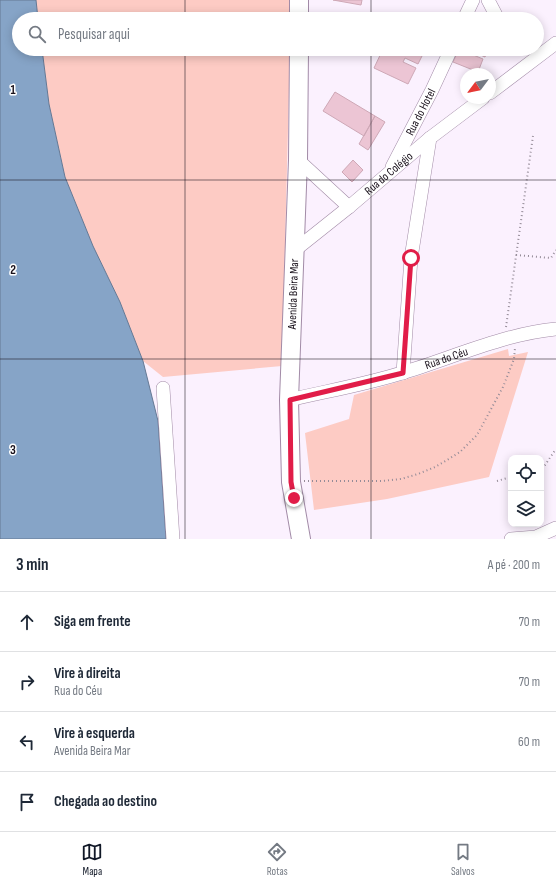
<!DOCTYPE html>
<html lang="pt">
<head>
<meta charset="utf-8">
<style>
	body { margin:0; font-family:"Sofia Sans Condensed",sans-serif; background:#f6f6f7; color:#1f2937 }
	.controls { position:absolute; right:12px; bottom:12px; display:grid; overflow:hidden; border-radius:8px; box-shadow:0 2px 10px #0003 }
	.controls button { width:36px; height:36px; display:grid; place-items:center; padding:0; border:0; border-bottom:1px solid #e0e1e3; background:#fff; color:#1f2937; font:20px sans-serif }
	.compass { position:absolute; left:460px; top:68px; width:36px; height:36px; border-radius:50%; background:#fff; box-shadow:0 2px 10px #0003; rotate:238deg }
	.stop { position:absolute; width:12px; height:12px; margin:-9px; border:3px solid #e11d48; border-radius:50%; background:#fff }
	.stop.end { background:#e11d48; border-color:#fff; box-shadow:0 1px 4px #0008 }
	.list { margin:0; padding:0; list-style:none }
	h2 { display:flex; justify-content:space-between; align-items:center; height:52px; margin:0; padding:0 16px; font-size:17px }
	h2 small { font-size:13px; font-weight:400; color:#747a83 }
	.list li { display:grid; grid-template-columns:26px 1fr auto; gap:12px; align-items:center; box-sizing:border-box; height:60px; padding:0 16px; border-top:1px solid #e0e1e3 }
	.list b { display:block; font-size:15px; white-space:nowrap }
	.list p { margin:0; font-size:13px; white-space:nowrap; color:#747a83 }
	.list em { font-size:13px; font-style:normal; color:#747a83 }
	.icon { flex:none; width:22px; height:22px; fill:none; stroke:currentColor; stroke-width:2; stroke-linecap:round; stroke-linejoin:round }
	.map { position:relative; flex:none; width:556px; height:539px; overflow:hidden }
	.search { position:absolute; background:#fff; box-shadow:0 2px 10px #0003; left:12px; right:12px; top:12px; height:44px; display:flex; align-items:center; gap:10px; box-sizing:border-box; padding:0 14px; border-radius:22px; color:#747a83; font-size:15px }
	.sheet { height:292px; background:#fff }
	nav { display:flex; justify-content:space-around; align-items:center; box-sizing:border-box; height:56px; border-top:1px solid #e0e1e3; background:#fff; font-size:11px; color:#747a83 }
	nav a { display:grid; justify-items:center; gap:2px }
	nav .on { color:#111827 }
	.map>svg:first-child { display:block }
	.green { fill:#fdcbc4 }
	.water { fill:#86a4c7; stroke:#657893 }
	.building { fill:#ecc5d4; stroke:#cea8b6 }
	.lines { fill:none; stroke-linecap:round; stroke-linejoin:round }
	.street-casing { stroke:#a28ba7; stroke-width:14 }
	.secondary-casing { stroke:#a28ba7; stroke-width:20 }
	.path { stroke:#958c98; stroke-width:2; stroke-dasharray:1 3; stroke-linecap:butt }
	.street { stroke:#fff; stroke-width:13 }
	.secondary { stroke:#fff; stroke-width:18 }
	.route { stroke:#e11d48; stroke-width:5 }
	.grid { fill:none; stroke:#18101a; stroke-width:1; stroke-opacity:0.55 }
	.labels { text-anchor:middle; stroke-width:3; stroke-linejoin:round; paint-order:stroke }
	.street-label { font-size:12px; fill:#18101a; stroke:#fff }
	.grid-label { font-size:13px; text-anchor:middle; font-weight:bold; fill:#18101a; stroke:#fff; stroke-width:3; stroke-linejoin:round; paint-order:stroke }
</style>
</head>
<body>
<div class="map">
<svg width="556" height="539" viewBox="0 0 556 539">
	<rect width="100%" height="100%" fill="#fbf1fe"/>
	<path class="green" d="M 36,0 L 291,0 L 291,19 L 38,19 Z
		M 42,49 L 290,49 L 282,366 L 163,377 L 143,361 L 120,302 L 93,246 L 65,177 L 49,104 Z
		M 508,349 L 509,356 L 528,352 L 489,477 L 387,499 L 314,510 L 305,433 L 349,419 L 354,395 Z"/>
	<path class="water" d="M 0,0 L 36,0 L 38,19 L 19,19 L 19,49 L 42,49 L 49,104 L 65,177 L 93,246 L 120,302 L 143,361 L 158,421 L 166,539 L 0,539 Z"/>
	<path class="building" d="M 333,0 L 362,0 L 361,5 Z
		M 383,49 L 425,50 L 418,64 L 405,58 L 403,62 L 416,68 L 408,84 L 374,68 Z
		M 459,49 L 483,59 L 478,72 L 453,62 Z
		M 467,49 L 488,49 L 485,57 Z
		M 335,92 L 375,116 L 364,136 L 323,111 Z
		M 375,116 L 385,122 L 368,150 L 359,144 Z
		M 353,160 L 363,170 L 352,182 L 342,172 Z"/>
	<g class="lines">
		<g class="street-casing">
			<g id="street">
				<path d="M 488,0 L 498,19"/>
				<path d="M 464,19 L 473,0"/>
				<path d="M 490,93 L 556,43"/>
				<path d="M 298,160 L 349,207"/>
				<path id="s1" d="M 392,167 L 432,90 L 451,49"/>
				<path id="s2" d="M 295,250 L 349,207 L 430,138 L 483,98"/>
				<path d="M 403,373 L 411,258 L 430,138"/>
				<path d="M 163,388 L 173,539"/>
				<path id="s3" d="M 289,400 C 327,391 368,384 405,372 C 454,357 504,334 556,329"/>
				<path d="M 511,539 L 536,537 L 556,528"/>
			</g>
		</g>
		<g class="secondary-casing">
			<path id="secondary" d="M 299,19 L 299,0
				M 299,49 L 298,160 L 289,400 L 291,482 L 301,539"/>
		</g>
		<path class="path" d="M 516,255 L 551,258 L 556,250
			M 506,327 L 533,136
			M 541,467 L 545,465 L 556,449
			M 304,481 L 382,481 L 401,479 L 418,474 L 435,467 L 447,460 L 460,452 L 477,435 L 503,387 L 514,359 L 515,348
			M 497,481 L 511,477"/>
		<use href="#street" class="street"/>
		<use href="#secondary" class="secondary"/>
	</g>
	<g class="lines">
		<path class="route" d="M 294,498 L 291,482 L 290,400 L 403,373 L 411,258"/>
	</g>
	<path class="grid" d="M 185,0 L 185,19M 371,0 L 371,19M 185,49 L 185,539M 371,49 L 371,539M 0,180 L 556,180M 0,359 L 556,359"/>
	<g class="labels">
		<g class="street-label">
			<text dy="4" stroke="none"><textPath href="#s1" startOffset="62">Rua do Hotel</textPath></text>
			<text dy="4" stroke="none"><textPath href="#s2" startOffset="121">Rua do Colégio</textPath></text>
			<text transform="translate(293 294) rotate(-88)" y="4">Avenida Beira Mar</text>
			<text dy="4" stroke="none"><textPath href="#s3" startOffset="163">Rua do Céu</textPath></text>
		</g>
	</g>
	<g class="grid-label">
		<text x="13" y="94">1</text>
		<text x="13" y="274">2</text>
		<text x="13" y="454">3</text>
	</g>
</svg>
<div class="controls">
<button><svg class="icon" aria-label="locate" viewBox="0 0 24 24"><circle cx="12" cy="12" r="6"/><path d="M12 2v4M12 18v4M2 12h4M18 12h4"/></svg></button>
<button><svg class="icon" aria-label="layers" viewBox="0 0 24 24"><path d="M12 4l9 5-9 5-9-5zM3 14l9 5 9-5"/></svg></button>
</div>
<svg class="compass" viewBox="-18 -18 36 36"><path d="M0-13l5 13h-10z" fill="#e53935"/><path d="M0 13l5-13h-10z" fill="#747a83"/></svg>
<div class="stop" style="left:411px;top:258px"></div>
<div class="stop end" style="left:294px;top:498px"></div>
<div class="search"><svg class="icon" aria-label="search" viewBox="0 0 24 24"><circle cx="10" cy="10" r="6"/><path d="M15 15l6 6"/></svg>Pesquisar aqui</div>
</div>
<section class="sheet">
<h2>3 min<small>A pé · 200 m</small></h2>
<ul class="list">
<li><svg class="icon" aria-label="ahead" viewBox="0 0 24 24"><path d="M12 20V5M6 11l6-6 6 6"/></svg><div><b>Siga em frente</b></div><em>70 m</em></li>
<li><svg class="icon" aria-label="right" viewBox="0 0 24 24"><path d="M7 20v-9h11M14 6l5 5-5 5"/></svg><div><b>Vire à direita</b><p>Rua do Céu</p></div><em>70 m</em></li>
<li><svg class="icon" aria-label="left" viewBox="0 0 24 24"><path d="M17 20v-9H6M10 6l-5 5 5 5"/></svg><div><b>Vire à esquerda</b><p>Avenida Beira Mar</p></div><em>60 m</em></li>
<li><svg class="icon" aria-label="arrive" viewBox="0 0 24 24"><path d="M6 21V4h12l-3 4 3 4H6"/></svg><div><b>Chegada ao destino</b></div></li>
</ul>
</section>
<nav>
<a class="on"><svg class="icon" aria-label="map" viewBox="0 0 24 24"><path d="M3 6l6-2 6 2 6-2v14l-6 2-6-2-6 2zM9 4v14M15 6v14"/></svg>Mapa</a>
<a><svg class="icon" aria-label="directions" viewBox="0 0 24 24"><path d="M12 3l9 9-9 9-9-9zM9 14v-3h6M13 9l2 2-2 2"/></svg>Rotas</a>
<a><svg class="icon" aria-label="saved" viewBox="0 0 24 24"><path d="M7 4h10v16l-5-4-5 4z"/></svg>Salvos</a>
</nav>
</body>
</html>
